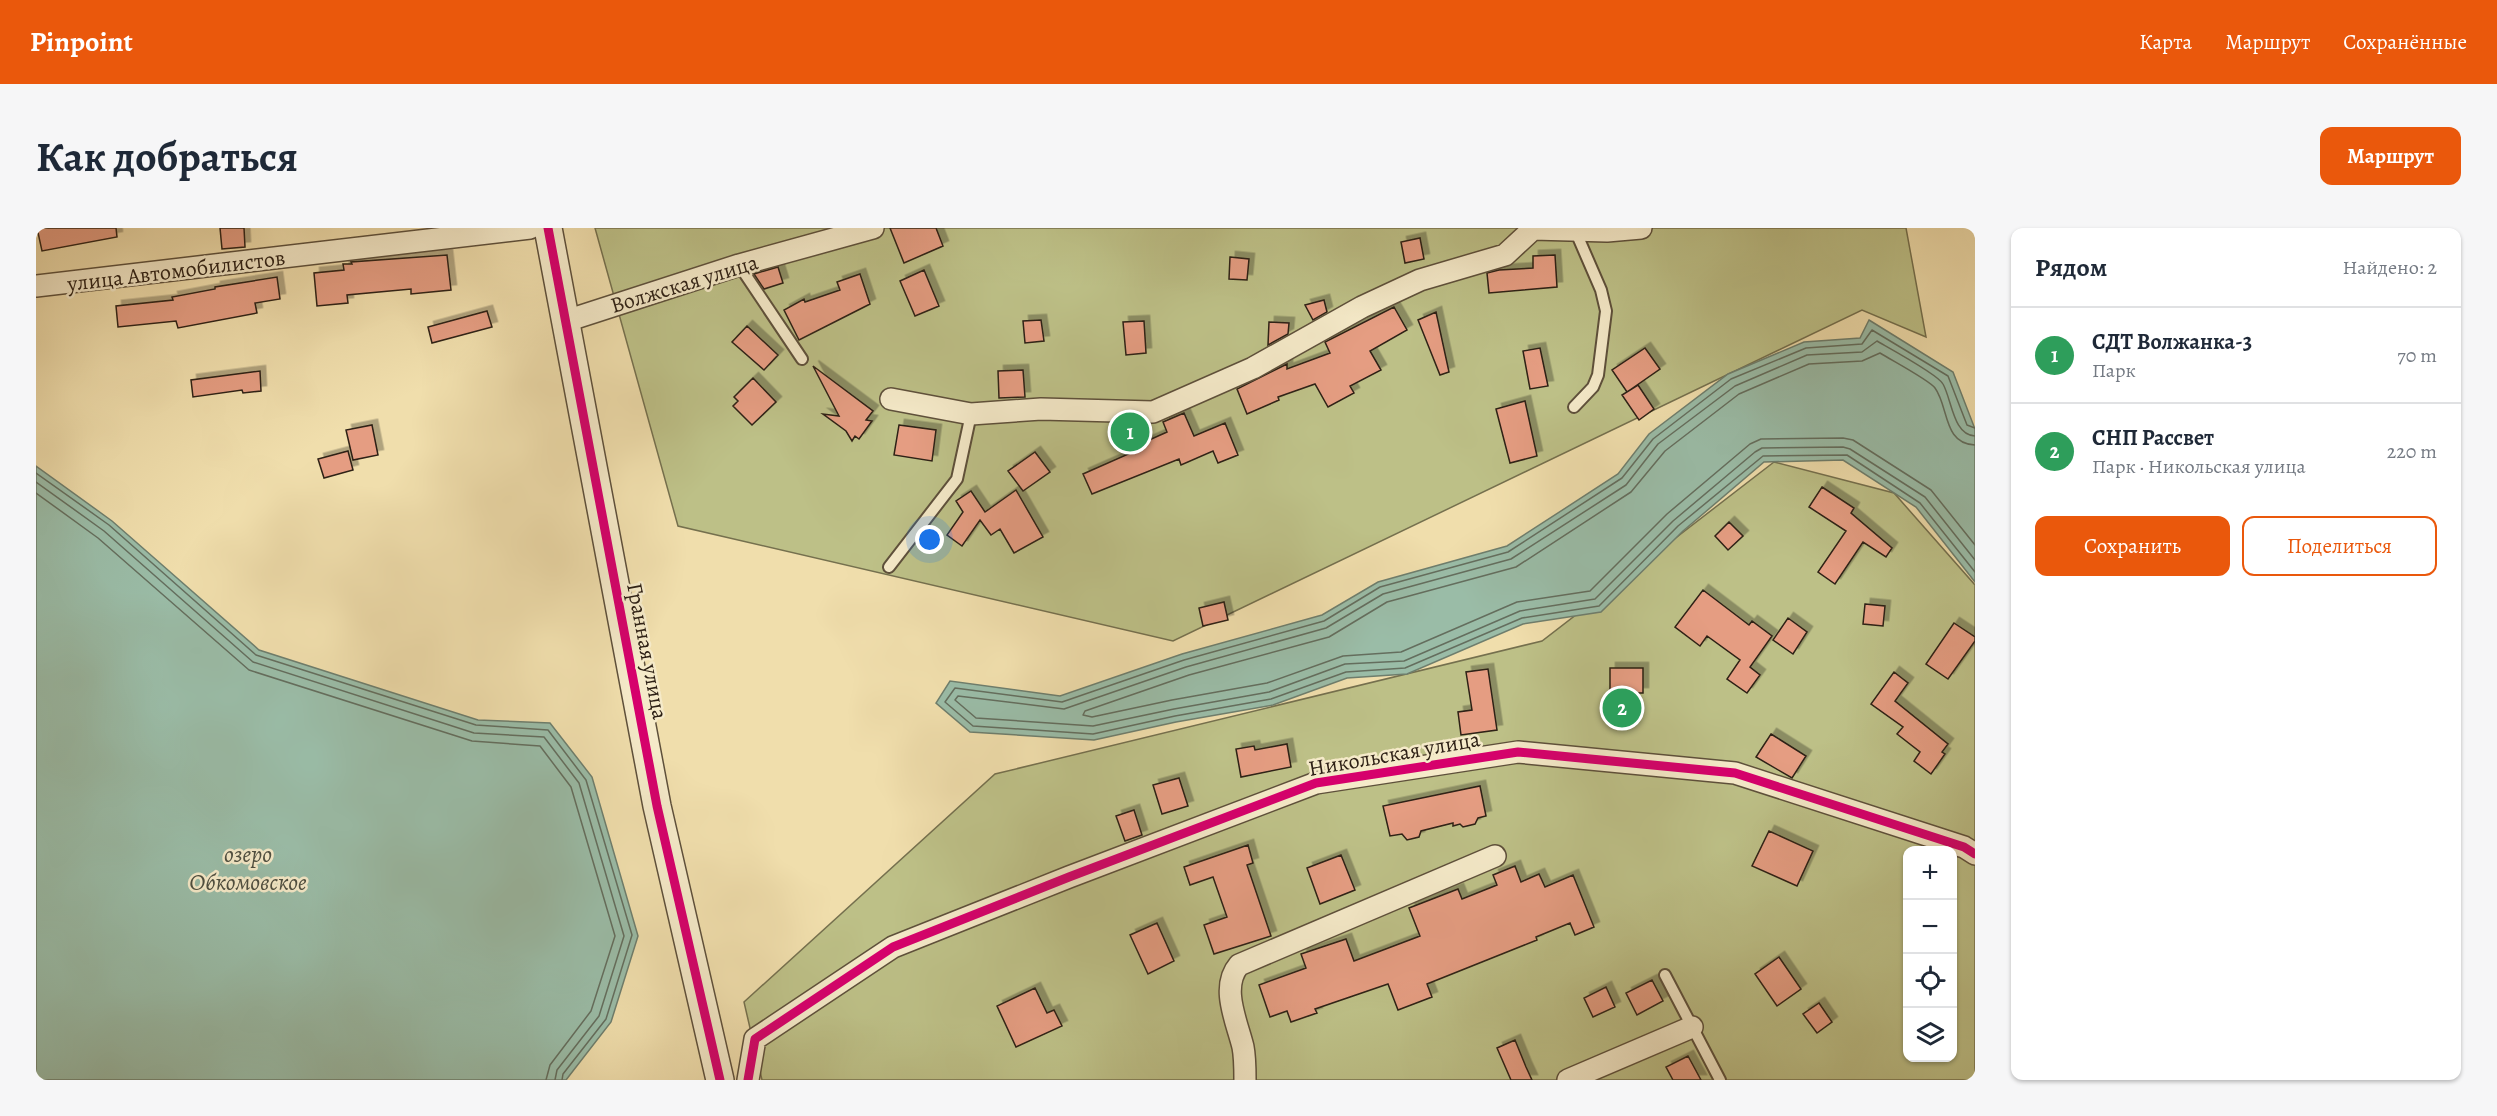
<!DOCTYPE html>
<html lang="ru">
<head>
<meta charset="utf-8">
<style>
	body { margin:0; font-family:Alegreya,serif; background:#f6f6f7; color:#1f2937 }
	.controls { position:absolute; right:18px; bottom:18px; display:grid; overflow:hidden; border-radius:12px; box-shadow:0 2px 4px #0004 }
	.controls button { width:54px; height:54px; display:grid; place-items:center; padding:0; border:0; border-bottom:2px solid #e0e1e3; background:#fff; color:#1f2937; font:30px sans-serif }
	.you { position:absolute; left:894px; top:312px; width:21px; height:21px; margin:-15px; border:4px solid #fff; border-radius:50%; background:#1a73e8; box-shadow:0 0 0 9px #1a73e833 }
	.badge { display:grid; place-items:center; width:39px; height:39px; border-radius:50%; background:#ea580c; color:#fff; font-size:20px; font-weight:700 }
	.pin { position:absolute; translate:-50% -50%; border:3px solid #fff; box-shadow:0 2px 6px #0006 }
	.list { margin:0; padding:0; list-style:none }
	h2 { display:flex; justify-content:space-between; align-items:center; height:78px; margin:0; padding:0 24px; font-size:26px }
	h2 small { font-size:20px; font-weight:400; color:#747a83 }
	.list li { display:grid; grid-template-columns:39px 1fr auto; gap:18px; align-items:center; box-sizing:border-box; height:96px; padding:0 24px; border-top:2px solid #e0e1e3 }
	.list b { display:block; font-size:22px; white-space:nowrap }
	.list p { margin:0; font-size:20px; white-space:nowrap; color:#747a83 }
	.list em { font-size:20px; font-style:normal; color:#747a83 }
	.actions { display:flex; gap:12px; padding:18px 24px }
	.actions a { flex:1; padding:14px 0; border:2px solid #ea580c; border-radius:12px; text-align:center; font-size:21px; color:#ea580c }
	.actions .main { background:#ea580c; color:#fff }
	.icon { flex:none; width:33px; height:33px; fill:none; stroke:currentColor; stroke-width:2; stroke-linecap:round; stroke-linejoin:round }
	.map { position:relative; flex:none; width:1939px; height:852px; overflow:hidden; border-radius:12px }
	header { display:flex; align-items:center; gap:36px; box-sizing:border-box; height:84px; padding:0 30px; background:#ea580c; color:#fff }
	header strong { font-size:28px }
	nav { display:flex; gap:33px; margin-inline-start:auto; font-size:21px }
	.intro { display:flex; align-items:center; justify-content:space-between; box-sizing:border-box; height:144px; padding:0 36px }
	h1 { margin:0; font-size:42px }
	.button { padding:15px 27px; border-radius:12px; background:#ea580c; color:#fff; font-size:21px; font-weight:700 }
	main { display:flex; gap:36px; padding:0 36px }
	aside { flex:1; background:#fff; border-radius:12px; box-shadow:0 2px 4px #0004 }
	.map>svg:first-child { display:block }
	.green { fill:#bdc087; stroke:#75704e; stroke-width:1.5; fill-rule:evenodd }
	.water { fill:#9abca7; stroke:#6e7e6d; stroke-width:1.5 }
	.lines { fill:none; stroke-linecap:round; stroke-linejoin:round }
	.shore { stroke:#646e5e; stroke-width:1.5 }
	.building { fill:#e59d82; stroke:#2d2015; stroke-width:1.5; filter:url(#shadow) }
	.service-casing { stroke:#5e503b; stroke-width:14 }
	.minor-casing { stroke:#5e503b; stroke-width:24 }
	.tertiary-casing { stroke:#5e503b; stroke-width:30 }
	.service { stroke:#f5eac9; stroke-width:10 }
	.minor { stroke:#f5eac9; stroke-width:21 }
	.tertiary { stroke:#f5eac9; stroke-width:27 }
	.cycleway-casing { stroke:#f5eac9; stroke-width:13 }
	.cycleway { stroke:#d6006c; stroke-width:9 }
	.labels { text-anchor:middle; stroke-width:5; stroke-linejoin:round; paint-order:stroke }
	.street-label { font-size:22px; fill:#2d2015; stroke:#f5eac9 }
	.water-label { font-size:24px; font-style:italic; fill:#4e4f41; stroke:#f5eac9 }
</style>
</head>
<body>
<header>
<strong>Pinpoint</strong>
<nav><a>Карта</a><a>Маршрут</a><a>Сохранённые</a></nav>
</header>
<div class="intro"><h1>Как добраться</h1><a class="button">Маршрут</a></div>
<main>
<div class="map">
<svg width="1939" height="852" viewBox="0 0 1939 852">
	<defs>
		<filter id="shadow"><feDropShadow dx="5.5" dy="-5.5" stdDeviation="0" flood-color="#0004"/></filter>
	</defs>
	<rect width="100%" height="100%" fill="#f0deac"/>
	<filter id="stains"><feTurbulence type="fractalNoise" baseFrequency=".00333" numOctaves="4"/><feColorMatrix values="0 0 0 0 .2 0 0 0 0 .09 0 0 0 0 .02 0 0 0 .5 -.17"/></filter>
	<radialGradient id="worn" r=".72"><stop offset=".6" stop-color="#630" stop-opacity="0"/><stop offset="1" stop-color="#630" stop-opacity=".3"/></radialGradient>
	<path class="green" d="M 559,0 L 1870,0 L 1890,109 L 1826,82 L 1137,413 L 642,298 Z
		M 1738,234 L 1858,265 L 1939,357 L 1939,852 L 726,852 L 708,774 L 959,546 L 1506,413 ZM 1872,622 L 1916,622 L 1916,830 L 1872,830 Z"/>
	<path class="water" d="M 1833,92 L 1917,144 L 1939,201 L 1939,354 L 1880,279 L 1807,232 L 1728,234 L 1647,303 L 1565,384 L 1487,396 L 1371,446 L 1311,450 L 1237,477 L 1140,494 L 1058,512 L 934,504 L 900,475 L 914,453 L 1024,468 L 1146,426 L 1286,387 L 1342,354 L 1471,318 L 1582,246 L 1613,206 L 1692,146 L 1768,114 L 1824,110 Z
		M 0,238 L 76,293 L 223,422 L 442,492 L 514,495 L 556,549 L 602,708 L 575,794 L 530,852 L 0,852 Z"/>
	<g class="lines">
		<path class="shore" d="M 1939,200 L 1931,197 L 1912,148 L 1836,102 L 1826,116 L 1770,120 L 1695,151 L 1617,211 L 1586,250 L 1472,324 L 1344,359 L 1288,393 L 1148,432 L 1026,474 L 919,460 L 909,474 L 937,498 L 1057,506 L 1139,488 L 1235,471 L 1310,444 L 1369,440 L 1486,390 L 1563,378 L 1642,298 L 1727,228 L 1811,227 L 1884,275 L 1939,344
			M 1939,208 C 1917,207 1916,172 1907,156 C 1903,147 1853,120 1841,113 L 1826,124 L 1771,127 L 1699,158 L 1622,216 L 1590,257 L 1475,331 L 1347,366 L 1290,400 L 1150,439 L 1028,481 L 922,468 L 919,472 L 940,490 L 1057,498 L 1138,481 L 1233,464 L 1309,436 L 1368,433 L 1484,383 L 1559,371 L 1637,293 L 1719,224 L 1726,220 L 1807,219 L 1814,221 L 1889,269 L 1939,332
			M 1939,217 C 1907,216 1913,179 1899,160 C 1893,152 1855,132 1844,125 L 1826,133 L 1773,136 L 1703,166 L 1629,223 L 1595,264 L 1480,339 L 1351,374 L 1293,409 L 1153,447 L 1049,483 L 1047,487 L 1056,489 L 1136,472 L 1231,455 L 1307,428 L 1365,424 L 1481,374 L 1554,363 L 1631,286 L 1714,216 L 1725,211 L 1807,210 L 1817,212 L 1895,262 L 1939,317
			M 0,245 L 73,297 L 220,427 L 440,497 L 512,502 L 550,552 L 596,707 L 570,791 L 527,846 L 526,852
			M 0,254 L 68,303 L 217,434 L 438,505 L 508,509 L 543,555 L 588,708 L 563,788 L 521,842 L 519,852
			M 0,265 L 62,310 L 213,442 L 436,513 L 504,518 L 535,559 L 579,708 L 555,783 L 514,837 L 510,852"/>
	</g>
	<path class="building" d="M 1,0 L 80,0 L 81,9 L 6,23 Z
		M 184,0 L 208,0 L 209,19 L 186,21 Z
		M 854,0 L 900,0 L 907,18 L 868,35 Z
		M 1384,10 L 1388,31 L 1369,35 L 1365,14 Z
		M 411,27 L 415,62 L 375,66 L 375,61 L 311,67 L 312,75 L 281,78 L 278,45 L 308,42 L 307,36 L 316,36 L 315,34 Z
		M 1519,27 L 1521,59 L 1453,65 L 1451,45 L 1463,42 L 1497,40 L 1497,28 Z
		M 1194,29 L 1213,31 L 1211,52 L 1193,51 Z
		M 742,39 L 747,55 L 728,61 L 718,46 Z
		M 888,42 L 903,78 L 879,88 L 864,53 Z
		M 824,46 L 834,76 L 763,112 L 748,82 L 768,71 L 769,74 L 804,62 L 801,54 Z
		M 241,49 L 244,71 L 219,75 L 221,85 L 142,100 L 140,93 L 82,99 L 80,78 L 137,72 L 136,69 L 179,61 L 179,59 Z
		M 1288,72 L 1291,84 L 1277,92 L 1269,77 Z
		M 1358,79 L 1371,102 L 1334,123 L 1345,142 L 1314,158 L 1318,165 L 1292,179 L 1279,156 L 1242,169 L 1243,172 L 1211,186 L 1201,161 L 1251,136 L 1251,141 L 1294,125 L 1289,114 Z
		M 451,83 L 456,99 L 396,115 L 392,99 Z
		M 1400,84 L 1413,144 L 1404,147 L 1382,92 Z
		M 1005,92 L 1008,113 L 989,115 L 987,93 Z
		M 1108,93 L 1110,125 L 1090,127 L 1087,94 Z
		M 1233,94 L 1253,95 L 1252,106 L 1232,117 Z
		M 711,98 L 742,127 L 728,142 L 696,114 Z
		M 1504,120 L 1512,158 L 1494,161 L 1487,123 Z
		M 1609,120 L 1624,141 L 1591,164 L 1576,142 Z
		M 777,138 L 837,183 L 830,192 L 836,193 L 823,211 L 819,208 L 816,213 L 810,203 L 787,186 L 803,188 Z
		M 987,142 L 989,169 L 963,170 L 962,143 Z
		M 224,143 L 225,163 L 207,165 L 206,162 L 157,169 L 155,152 Z
		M 717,150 L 740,174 L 716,197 L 697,178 L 702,173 L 698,169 Z
		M 1602,157 L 1618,181 L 1603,192 L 1586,167 Z
		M 1489,173 L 1501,228 L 1474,235 L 1460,181 Z
		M 1148,185 L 1158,208 L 1189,195 L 1202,227 L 1182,235 L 1177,223 L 1145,237 L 1143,231 L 1056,266 L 1047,246 L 1097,224 L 1095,220 L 1131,204 L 1127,194 Z
		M 336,197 L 342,227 L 317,232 L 310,202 Z
		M 863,197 L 900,202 L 896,233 L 858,227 Z
		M 312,223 L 317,242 L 288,250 L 282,231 Z
		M 999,224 L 1014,244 L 987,263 L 972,243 Z
		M 1786,259 L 1818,280 L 1815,285 L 1856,320 L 1850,329 L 1827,314 L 1799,356 L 1782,344 L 1810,303 L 1773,279 Z
		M 980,262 L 1007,309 L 978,325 L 964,301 L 955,307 L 944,292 L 926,318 L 911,307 L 927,284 L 920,273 L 935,263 L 949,284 Z
		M 1693,294 L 1707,308 L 1692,322 L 1679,308 Z
		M 1667,362 L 1713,397 L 1716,393 L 1736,408 L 1714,439 L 1724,447 L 1711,465 L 1691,451 L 1704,432 L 1671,408 L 1664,418 L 1639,399 Z
		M 1188,374 L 1192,392 L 1167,398 L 1163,380 Z
		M 1829,376 L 1849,378 L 1847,398 L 1827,396 Z
		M 1752,390 L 1771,404 L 1757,426 L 1737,412 Z
		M 1918,395 L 1939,409 L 1939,413 L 1912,451 L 1890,436 Z
		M 1574,440 L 1607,440 L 1607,465 L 1574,465 Z
		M 1452,441 L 1461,502 L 1425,507 L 1422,484 L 1436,482 L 1430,444 Z
		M 1858,444 L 1872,455 L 1859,473 L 1912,516 L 1906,524 L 1909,526 L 1895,546 L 1878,533 L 1884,524 L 1861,506 L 1867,499 L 1835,476 Z
		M 1735,506 L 1770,528 L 1756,550 L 1720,529 Z
		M 1251,516 L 1255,539 L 1205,549 L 1200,521 L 1218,518 L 1219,522 Z
		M 1143,550 L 1152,578 L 1126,586 L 1117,557 Z
		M 1444,558 L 1450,588 L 1442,590 L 1439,596 L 1427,599 L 1424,596 L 1417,598 L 1417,595 L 1385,603 L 1383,609 L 1371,612 L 1366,606 L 1354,608 L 1347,578 Z
		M 1098,582 L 1106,607 L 1089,613 L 1080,588 Z
		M 1733,603 L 1777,623 L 1761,658 L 1716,638 Z
		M 1212,617 L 1217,635 L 1211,637 L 1235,708 L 1178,726 L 1168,697 L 1191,689 L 1177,649 L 1154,657 L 1148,639 Z
		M 1305,627 L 1319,662 L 1284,676 L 1271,640 Z
		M 1479,638 L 1485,654 L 1503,646 L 1509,659 L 1537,647 L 1558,699 L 1539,707 L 1534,695 L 1500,709 L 1501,712 L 1391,756 L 1396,769 L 1362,782 L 1352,756 L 1279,781 L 1281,785 L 1255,794 L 1251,783 L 1234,789 L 1223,757 L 1270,740 L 1265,726 L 1310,711 L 1318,733 L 1384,708 L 1373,680 L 1422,661 L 1426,671 L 1461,657 L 1457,647 Z
		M 1121,695 L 1138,733 L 1112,746 L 1094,707 Z
		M 1743,729 L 1765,761 L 1741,778 L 1719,746 Z
		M 1616,752 L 1627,773 L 1601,787 L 1590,765 Z
		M 1570,759 L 1579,779 L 1557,789 L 1548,770 Z
		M 999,760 L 1011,785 L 1018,782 L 1026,798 L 980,819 L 961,778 Z
		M 1783,775 L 1796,794 L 1781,805 L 1767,786 Z
		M 1479,812 L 1490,839 L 1496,852 L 1475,852 L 1461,820 Z
		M 1652,828 L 1665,852 L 1637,852 L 1630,839 Z"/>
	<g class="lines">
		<g class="service-casing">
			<path id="service" d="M 703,37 L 766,131
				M 1538,179 L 1557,159 L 1562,147 L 1570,83 L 1565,62 L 1539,2
				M 853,339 L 921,251 L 935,186
				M 1629,747 L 1684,852"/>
		</g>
		<g class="minor-casing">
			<path id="minor" d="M 0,58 L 494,0
				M 530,93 L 703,37 L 837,0
				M 855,171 L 935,186 L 1005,181 L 1117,184 L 1217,140 L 1326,79 L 1384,52 L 1469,27 L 1497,1 L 1571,3 L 1605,0
				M 712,852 L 719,811 L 857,719 L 1033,649 L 1280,555 L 1482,524 L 1699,545 L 1928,619 L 1939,626
				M 1209,852 C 1209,841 1209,829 1207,819 C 1201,794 1184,759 1203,737 L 1459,628
				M 1532,852 L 1656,799"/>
		</g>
		<g class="tertiary-casing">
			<path id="tertiary" d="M 512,0 L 621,578 L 684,852"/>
		</g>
		<use href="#service" class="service"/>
		<use href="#minor" class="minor"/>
		<use href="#tertiary" class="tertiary"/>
		<g class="cycleway-casing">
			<path id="cycleway" d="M 512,0 L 621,578 L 684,852
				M 712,852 L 719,811 L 857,719 L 1033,649 L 1280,555 L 1482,524 L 1699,545 L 1928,619 L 1939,626"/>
		</g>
		<use href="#cycleway" class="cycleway"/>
	</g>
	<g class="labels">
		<g class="street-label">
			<text transform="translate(140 42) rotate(-7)" y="8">улица Автомобилистов</text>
			<text transform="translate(648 55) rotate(-17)" y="8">Волжская улица</text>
			<text transform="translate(612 423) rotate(79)" y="8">Гранная улица</text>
			<text transform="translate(1358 525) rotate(-10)" y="8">Никольская улица</text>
		</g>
		<g class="water-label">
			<text x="212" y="634">озеро<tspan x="212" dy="28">Обкомовское</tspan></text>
		</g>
	</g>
	<rect width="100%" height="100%" filter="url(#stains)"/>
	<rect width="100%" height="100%" fill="url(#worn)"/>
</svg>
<div class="controls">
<button>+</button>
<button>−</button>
<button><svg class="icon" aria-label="locate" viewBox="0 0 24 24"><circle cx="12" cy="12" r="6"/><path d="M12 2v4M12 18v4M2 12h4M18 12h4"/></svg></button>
<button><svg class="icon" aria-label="layers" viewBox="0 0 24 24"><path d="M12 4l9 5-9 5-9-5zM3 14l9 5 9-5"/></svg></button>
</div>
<div class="you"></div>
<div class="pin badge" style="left:1094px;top:204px;background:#2e9e5b">1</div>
<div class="pin badge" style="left:1586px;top:480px;background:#2e9e5b">2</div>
</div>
<aside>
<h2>Рядом<small>Найдено: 2</small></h2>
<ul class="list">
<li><span class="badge" style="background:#2e9e5b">1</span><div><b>СДТ Волжанка-3</b><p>Парк</p></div><em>70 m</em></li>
<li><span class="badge" style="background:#2e9e5b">2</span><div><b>СНП Рассвет</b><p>Парк · Никольская улица</p></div><em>220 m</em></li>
</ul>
<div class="actions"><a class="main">Сохранить</a><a>Поделиться</a></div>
</aside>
</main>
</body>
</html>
